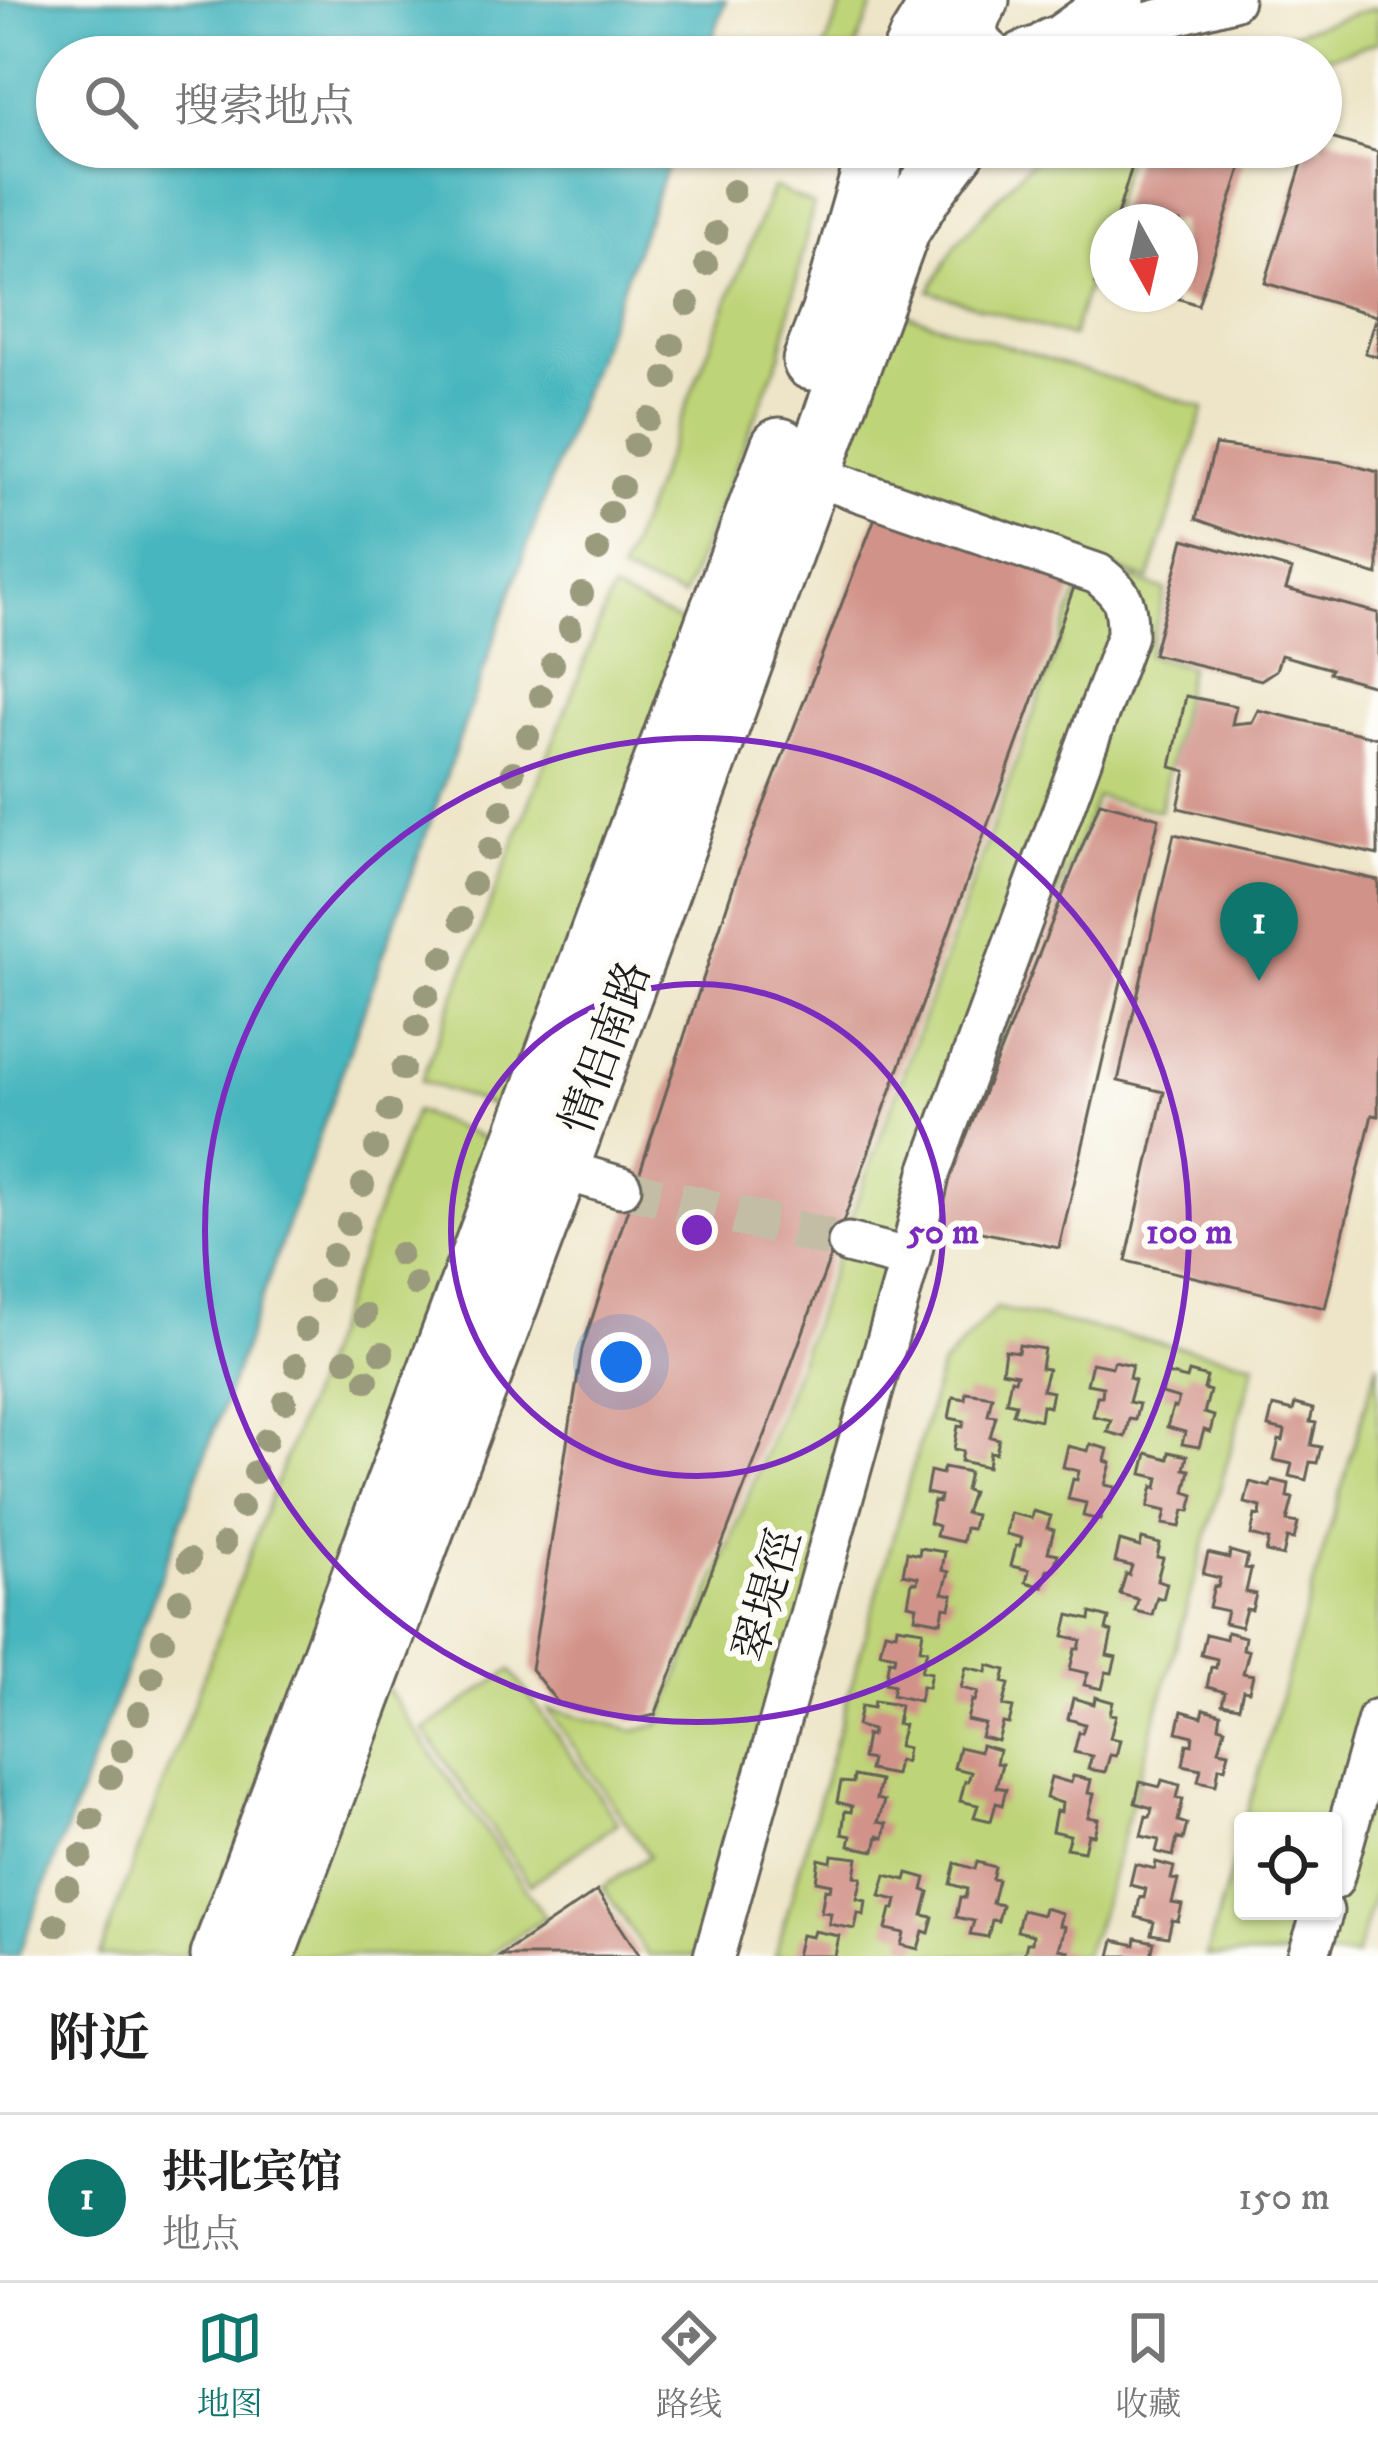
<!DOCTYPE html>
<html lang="zh">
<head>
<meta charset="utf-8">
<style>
	body { margin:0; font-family:"IM FELL DW Pica","Noto Serif SC",serif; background:#f2f2f2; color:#222 }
	.controls { position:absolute; right:36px; bottom:36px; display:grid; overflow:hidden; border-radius:12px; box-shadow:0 3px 9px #0004 }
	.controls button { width:108px; height:108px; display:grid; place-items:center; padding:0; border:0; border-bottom:3px solid #e0e0e0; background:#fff; color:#222; font:60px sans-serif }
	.compass { position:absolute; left:1090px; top:204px; width:108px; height:108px; border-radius:50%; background:#fff; box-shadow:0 3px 9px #0004; rotate:172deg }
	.you { position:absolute; left:621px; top:1362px; width:42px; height:42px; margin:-30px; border:9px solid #fff; border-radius:50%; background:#1a73e8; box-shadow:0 0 0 18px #1a73e833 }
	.badge { display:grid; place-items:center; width:78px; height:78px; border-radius:50%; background:#0f766e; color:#fff; font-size:39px; font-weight:700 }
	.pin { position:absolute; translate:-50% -99px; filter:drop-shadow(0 3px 6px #0008) }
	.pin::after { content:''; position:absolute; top:63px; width:42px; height:36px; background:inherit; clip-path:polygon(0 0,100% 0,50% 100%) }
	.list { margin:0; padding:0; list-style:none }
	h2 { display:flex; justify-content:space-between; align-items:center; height:156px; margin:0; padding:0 48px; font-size:51px }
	h2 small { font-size:39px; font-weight:400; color:#767676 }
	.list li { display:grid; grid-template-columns:78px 1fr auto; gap:36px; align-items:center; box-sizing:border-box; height:168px; padding:0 48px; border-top:3px solid #e0e0e0 }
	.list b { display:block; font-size:45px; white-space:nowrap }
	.list p { margin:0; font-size:39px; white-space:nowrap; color:#767676 }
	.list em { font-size:39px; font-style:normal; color:#767676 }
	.icon { flex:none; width:66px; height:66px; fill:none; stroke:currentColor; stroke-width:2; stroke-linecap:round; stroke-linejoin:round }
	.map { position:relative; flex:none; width:1378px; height:1956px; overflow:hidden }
	.search { position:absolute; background:#fff; box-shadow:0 3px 9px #0004; left:36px; right:36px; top:36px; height:132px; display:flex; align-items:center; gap:30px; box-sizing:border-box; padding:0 42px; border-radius:66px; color:#767676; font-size:45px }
	.sheet { height:324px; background:#fff }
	nav { display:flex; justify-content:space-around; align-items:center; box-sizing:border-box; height:168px; border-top:3px solid #e0e0e0; background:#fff; font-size:33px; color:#767676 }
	nav a { display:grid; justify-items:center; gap:6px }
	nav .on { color:#0f766e }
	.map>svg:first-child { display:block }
	.green { fill:#bed478; stroke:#6d784a; stroke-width:3 }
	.water { fill:#46b6be; stroke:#31696d; stroke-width:3 }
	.building { fill:#d19389 }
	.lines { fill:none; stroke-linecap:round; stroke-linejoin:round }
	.minor-tunnel { stroke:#c4bda6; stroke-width:39; stroke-dasharray:39 20; stroke-linecap:butt }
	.minor-casing { stroke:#666258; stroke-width:45 }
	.major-casing { stroke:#666258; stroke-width:57 }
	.highway-casing { stroke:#666258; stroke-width:63 }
	.minor { stroke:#fff; stroke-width:39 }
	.major { stroke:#fff; stroke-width:51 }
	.highway { stroke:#fff; stroke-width:57 }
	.tree { fill:#9a9a7b }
	.ring { fill:none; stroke:#7b2cbf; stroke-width:6 }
	.labels { text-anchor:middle; stroke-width:12; stroke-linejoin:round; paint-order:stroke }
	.street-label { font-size:45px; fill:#1c1c1c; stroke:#fdfcf7 }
	.centre { fill:#7b2cbf; stroke:#fdfcf7; stroke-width:6 }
	.ring-label { font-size:36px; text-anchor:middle; font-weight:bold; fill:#7b2cbf; stroke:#fdfcf7; stroke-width:12; stroke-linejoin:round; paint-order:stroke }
</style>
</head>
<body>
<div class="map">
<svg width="1378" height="1956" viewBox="0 0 1378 1956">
	<rect width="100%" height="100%" fill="#fdfcf7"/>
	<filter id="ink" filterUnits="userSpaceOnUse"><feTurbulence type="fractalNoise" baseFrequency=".00833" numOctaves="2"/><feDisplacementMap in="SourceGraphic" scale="24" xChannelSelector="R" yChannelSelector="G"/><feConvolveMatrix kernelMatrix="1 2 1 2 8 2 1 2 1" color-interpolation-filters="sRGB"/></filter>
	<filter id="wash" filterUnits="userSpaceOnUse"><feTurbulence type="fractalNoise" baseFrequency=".004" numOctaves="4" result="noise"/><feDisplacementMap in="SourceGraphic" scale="48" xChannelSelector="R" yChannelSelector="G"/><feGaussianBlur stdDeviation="2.7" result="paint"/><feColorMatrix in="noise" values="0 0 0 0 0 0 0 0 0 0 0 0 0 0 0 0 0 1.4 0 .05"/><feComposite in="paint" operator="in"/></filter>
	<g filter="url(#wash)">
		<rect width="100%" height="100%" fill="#eee5c8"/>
		<path class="green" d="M 844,0 L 875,0 L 852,57 L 821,57 Z
			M 1378,7 L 1378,42 L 1321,59 L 1321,57 L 1213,57 Z
			M 1051,147 L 1130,147 L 1072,337 L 929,291 L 957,243 L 1026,167 Z
			M 773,187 L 813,205 L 781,353 L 683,597 L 620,573 Z
			M 886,308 L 1204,408 L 1149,580 L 827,474 Z
			M 1088,564 L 1165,590 L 1148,656 L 1189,667 L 1160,811 L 1097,797 L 927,1221 L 708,1956 L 648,1956 L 603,1887 L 649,1856 L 548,1709 L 634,1730 L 659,1725 L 776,1424 Z
			M 612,591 L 696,629 L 514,1113 L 421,1081 Z
			M 415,1111 L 498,1144 L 225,1882 L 184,1956 L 99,1956 Z
			M 996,1308 L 1255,1363 L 1102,1910 L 1083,1956 L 775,1956 L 941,1367 Z
			M 1378,1362 L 1378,1709 L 1333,1821 L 1245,1821 Z
			M 511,1670 L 618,1823 L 530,1884 L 424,1730 Z
			M 382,1682 L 545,1917 L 487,1956 L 279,1956 Z
			M 1378,1744 L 1378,1882 L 1356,1956 L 1321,1956 Z
			M 1243,1829 L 1243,1911 L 1323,1911 L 1308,1956 L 1206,1956 Z"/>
		<path class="water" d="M 0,0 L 726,0 L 706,57 L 57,57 L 57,147 L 674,147 C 629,271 581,395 537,519 C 367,999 202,1481 18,1956 L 0,1956 Z"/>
		<g id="blocks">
			<path class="building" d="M 1321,135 L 1378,152 L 1378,357 L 1365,353 L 1377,316 L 1265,283 L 1307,147 L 1321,147 Z
				M 1138,147 L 1192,147 L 1243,162 L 1198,305 L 1168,295 L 1180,294 L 1180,222 L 1115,222 Z
				M 1107,246 L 1108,246 L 1108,288 L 1095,284 Z
				M 1215,445 L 1340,462 L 1378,472 L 1378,575 L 1257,541 L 1196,519 Z
				M 880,505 L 1077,579 L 771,1420 L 655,1715 L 633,1720 L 558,1703 L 531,1669 L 582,1349 L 739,869 Z
				M 1184,539 L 1292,570 L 1286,589 L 1378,613 L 1378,687 L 1329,673 L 1331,669 L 1281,655 L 1276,670 L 1261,680 L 1153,654 Z
				M 1186,696 L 1236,706 L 1232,724 L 1252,722 L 1258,710 L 1378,738 L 1378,855 L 1178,808 L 1186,771 L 1171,767 Z
				M 1100,802 L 1159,818 L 1059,1248 L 932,1222 Z
				M 1174,834 L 1378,880 L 1378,1116 L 1372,1115 L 1325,1308 L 1126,1261 L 1164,1092 L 1118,1081 Z
				M 1019,1345 L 1044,1349 L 1041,1368 L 1048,1369 L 1042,1390 L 1052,1392 L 1049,1407 L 1042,1405 L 1040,1420 L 1013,1414 L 1016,1404 L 1006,1402 L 1011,1379 L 1015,1380 L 1017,1374 L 1002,1371 L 1005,1350 L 1018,1352 Z
				M 1114,1361 L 1132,1365 L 1129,1378 L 1135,1380 L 1129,1402 L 1139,1404 L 1135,1420 L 1129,1419 L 1125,1437 L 1107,1432 L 1111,1420 L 1093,1416 L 1097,1396 L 1102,1396 L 1103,1387 L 1087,1384 L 1092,1363 L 1112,1367 Z
				M 1189,1372 L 1207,1377 L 1204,1389 L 1210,1391 L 1204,1413 L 1214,1416 L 1210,1432 L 1204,1430 L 1199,1447 L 1182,1444 L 1185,1432 L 1167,1427 L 1173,1407 L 1176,1408 L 1179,1399 L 1162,1394 L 1167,1374 L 1187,1379 Z
				M 966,1392 L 992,1396 L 988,1415 L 996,1416 L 990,1437 L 999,1439 L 996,1453 L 990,1452 L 988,1467 L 961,1461 L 963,1451 L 954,1449 L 958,1426 L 963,1427 L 964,1421 L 949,1418 L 953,1397 L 965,1399 Z
				M 1295,1404 L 1313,1409 L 1310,1422 L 1316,1423 L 1311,1445 L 1321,1447 L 1317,1463 L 1310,1462 L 1306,1480 L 1289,1476 L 1292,1464 L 1274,1460 L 1279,1440 L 1283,1441 L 1285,1431 L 1268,1427 L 1273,1406 L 1293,1411 Z
				M 1090,1444 L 1108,1449 L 1105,1461 L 1111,1463 L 1105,1485 L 1115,1487 L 1110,1503 L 1105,1502 L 1100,1520 L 1083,1516 L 1086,1503 L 1068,1499 L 1073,1479 L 1077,1480 L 1079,1471 L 1063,1467 L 1068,1446 L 1088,1451 Z
				M 1169,1452 L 1187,1456 L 1184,1469 L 1190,1470 L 1185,1492 L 1194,1495 L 1190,1511 L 1184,1510 L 1180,1527 L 1163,1524 L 1166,1511 L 1148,1507 L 1153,1486 L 1157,1488 L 1159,1478 L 1142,1474 L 1147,1453 L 1168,1459 Z
				M 944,1467 L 969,1472 L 965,1490 L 972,1492 L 965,1513 L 975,1515 L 972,1529 L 965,1528 L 962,1542 L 936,1536 L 938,1526 L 929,1523 L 934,1501 L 939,1502 L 940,1496 L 926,1493 L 930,1471 L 942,1474 Z
				M 1272,1480 L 1289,1484 L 1287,1497 L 1293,1498 L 1287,1521 L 1298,1523 L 1294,1539 L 1287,1538 L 1283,1556 L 1266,1552 L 1269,1540 L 1251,1535 L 1255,1515 L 1260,1516 L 1261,1507 L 1245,1503 L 1250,1482 L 1270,1487 Z
				M 1033,1511 L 1051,1516 L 1047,1528 L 1054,1530 L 1048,1552 L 1058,1554 L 1053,1570 L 1047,1569 L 1043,1587 L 1026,1582 L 1029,1570 L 1011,1566 L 1016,1546 L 1020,1546 L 1022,1538 L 1006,1534 L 1010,1513 L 1031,1518 Z
				M 1142,1539 L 1160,1544 L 1157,1557 L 1163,1558 L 1157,1580 L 1167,1583 L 1163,1599 L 1157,1597 L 1152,1615 L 1135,1611 L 1138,1599 L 1120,1594 L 1126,1574 L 1129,1575 L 1132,1566 L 1115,1562 L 1120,1541 L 1140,1547 Z
				M 920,1548 L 945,1552 L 942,1570 L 949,1572 L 943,1593 L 953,1595 L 950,1608 L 944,1607 L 941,1622 L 915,1617 L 917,1606 L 908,1604 L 912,1582 L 917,1583 L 918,1577 L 903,1574 L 907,1552 L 919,1555 Z
				M 1230,1551 L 1248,1556 L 1245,1568 L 1251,1569 L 1246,1592 L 1256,1594 L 1252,1610 L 1246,1609 L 1241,1627 L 1224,1623 L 1227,1611 L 1209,1607 L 1214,1586 L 1218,1587 L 1220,1578 L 1203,1574 L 1208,1553 L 1229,1558 Z
				M 1091,1613 L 1109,1618 L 1106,1630 L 1112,1632 L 1107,1655 L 1116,1657 L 1112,1673 L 1106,1672 L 1102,1689 L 1084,1685 L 1088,1673 L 1070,1669 L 1075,1649 L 1079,1649 L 1081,1640 L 1064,1636 L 1069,1615 L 1090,1620 Z
				M 897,1626 L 923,1630 L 920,1649 L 927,1650 L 921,1671 L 931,1673 L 928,1687 L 922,1686 L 919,1701 L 892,1695 L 894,1685 L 885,1683 L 889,1660 L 894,1661 L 895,1655 L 880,1652 L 885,1631 L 896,1633 Z
				M 1227,1632 L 1245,1637 L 1243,1649 L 1249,1651 L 1243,1673 L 1253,1675 L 1249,1691 L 1243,1690 L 1239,1707 L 1222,1704 L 1225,1692 L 1207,1687 L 1211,1667 L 1216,1668 L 1217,1659 L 1201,1655 L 1206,1634 L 1226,1639 Z
				M 988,1665 L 1006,1670 L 1003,1682 L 1009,1684 L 1003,1706 L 1013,1708 L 1009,1724 L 1003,1723 L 998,1741 L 981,1737 L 985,1724 L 967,1720 L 972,1700 L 975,1701 L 978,1692 L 961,1688 L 966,1667 L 987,1672 Z
				M 1095,1697 L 1113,1702 L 1110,1714 L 1116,1715 L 1110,1738 L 1120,1740 L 1116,1756 L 1110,1755 L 1105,1772 L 1088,1769 L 1092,1756 L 1074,1752 L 1079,1732 L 1082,1733 L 1085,1724 L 1068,1719 L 1073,1698 L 1094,1704 Z
				M 874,1701 L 900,1705 L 897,1724 L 904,1725 L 898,1746 L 907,1748 L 905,1762 L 898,1760 L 895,1775 L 869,1770 L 871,1760 L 862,1758 L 866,1735 L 871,1736 L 872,1730 L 857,1726 L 861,1706 L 873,1708 Z
				M 1204,1709 L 1221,1714 L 1219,1726 L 1225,1728 L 1219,1750 L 1229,1752 L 1225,1768 L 1219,1767 L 1216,1785 L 1198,1781 L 1201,1769 L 1183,1765 L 1187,1744 L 1192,1745 L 1193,1736 L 1177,1732 L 1182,1711 L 1202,1717 Z
				M 981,1745 L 999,1750 L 996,1763 L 1002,1764 L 996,1787 L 1006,1789 L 1002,1805 L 996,1803 L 991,1821 L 974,1817 L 978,1805 L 960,1801 L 965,1781 L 968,1781 L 971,1772 L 954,1768 L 959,1747 L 980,1752 Z
				M 854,1776 L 880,1781 L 876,1799 L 884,1801 L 878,1822 L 887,1824 L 884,1838 L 878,1836 L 875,1851 L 849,1846 L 851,1836 L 842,1834 L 845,1811 L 851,1812 L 852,1806 L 837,1802 L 841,1782 L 853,1783 Z
				M 1073,1776 L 1091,1780 L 1088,1793 L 1094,1794 L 1088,1817 L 1098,1819 L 1094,1835 L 1088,1834 L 1084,1851 L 1066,1848 L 1070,1835 L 1052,1831 L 1056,1811 L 1061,1812 L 1062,1803 L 1046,1798 L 1051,1777 L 1071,1783 Z
				M 1162,1780 L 1180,1785 L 1177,1798 L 1183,1799 L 1178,1821 L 1187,1824 L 1183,1840 L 1177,1838 L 1173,1856 L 1156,1852 L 1159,1840 L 1141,1836 L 1146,1816 L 1150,1817 L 1152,1808 L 1135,1803 L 1140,1782 L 1160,1787 Z
				M 832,1855 L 858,1858 L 855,1876 L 862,1878 L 857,1899 L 866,1901 L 864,1915 L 858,1913 L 855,1929 L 829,1924 L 831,1913 L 821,1912 L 825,1889 L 830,1890 L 831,1884 L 816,1881 L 819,1859 L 831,1862 Z
				M 977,1862 L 995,1867 L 992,1879 L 998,1880 L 992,1903 L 1002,1905 L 998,1921 L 992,1920 L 988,1937 L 970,1934 L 974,1921 L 956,1917 L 960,1897 L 965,1898 L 967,1889 L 950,1884 L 955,1863 L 975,1869 Z
				M 1156,1862 L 1174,1867 L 1171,1879 L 1178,1880 L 1172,1903 L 1182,1905 L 1178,1921 L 1172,1920 L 1168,1937 L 1151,1934 L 1154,1922 L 1136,1917 L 1140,1897 L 1144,1898 L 1146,1889 L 1130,1885 L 1135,1864 L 1155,1869 Z
				M 908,1873 L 926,1878 L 923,1890 L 929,1892 L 923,1915 L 933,1917 L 929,1933 L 923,1931 L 918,1949 L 901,1945 L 904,1933 L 886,1929 L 891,1909 L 895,1909 L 897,1900 L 880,1896 L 886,1875 L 906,1880 Z
				M 597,1891 L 640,1956 L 500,1956 Z
				M 1044,1908 L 1062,1913 L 1059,1925 L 1065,1927 L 1059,1949 L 1069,1951 L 1068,1956 L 1024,1956 L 1027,1943 L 1032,1943 L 1033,1935 L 1017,1931 L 1022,1910 L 1042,1915 Z
				M 814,1931 L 839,1936 L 835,1956 L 796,1956 L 801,1935 L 812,1937 Z
				M 1136,1938 L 1154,1942 L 1151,1956 L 1110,1956 L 1114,1940 L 1135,1945 Z"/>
		</g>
	</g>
	<g filter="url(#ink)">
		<use href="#blocks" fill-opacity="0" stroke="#666258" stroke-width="3"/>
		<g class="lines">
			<path class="minor-tunnel" d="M 621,1187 L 848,1243"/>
			<g class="minor-casing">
				<path id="minor" d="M 1070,43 L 1233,0
					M 540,1163 L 621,1187
					M 848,1243 L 910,1259
					M 1333,1880 L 1378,1719
					M 714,1956 L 910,1259 L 930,1172 L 1127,635 C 1127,602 1124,595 1098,574 L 812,475
					M 1308,1956 L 1323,1911"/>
			</g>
			<g class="major-casing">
				<path id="major" d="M 983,0 C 968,22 966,40 988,57
					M 1025,57 L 1053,47 L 1119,0"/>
			</g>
			<g class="highway-casing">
				<path id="highway" d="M 910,57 L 918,39 L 942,0
					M 1043,57 L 1053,47
					M 812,361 L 830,314 L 878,147
					M 220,1956 L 780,447
					M 265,1956 L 546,1205 L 901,229 L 924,192 L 958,147"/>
			</g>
			<use href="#minor" class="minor"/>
			<use href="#major" class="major"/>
			<use href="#highway" class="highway"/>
		</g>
		<g class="tree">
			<circle cx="733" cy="191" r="12"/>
			<circle cx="716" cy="233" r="12"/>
			<circle cx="706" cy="264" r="12"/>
			<circle cx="688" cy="304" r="12"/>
			<circle cx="672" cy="345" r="12"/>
			<circle cx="666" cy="378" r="12"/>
			<circle cx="649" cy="419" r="12"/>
			<circle cx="635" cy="445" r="12"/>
			<circle cx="622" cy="487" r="12"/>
			<circle cx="610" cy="513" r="12"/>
			<circle cx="598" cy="550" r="12"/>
			<circle cx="582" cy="594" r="12"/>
			<circle cx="570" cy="628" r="12"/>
			<circle cx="553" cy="664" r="12"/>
			<circle cx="541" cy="696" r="12"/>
			<circle cx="528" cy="736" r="12"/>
			<circle cx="513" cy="772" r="12"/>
			<circle cx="502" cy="810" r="12"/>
			<circle cx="489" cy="849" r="12"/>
			<circle cx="473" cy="884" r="12"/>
			<circle cx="461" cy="919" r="12"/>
			<circle cx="443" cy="957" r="12"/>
			<circle cx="427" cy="995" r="12"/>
			<circle cx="417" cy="1026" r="12"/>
			<circle cx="403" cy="1069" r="12"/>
			<circle cx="389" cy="1111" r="12"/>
			<circle cx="376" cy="1148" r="12"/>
			<circle cx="363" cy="1185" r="12"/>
			<circle cx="348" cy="1224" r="12"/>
			<circle cx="400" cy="1254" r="12"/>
			<circle cx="333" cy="1255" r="12"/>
			<circle cx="415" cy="1284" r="12"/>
			<circle cx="320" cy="1291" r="12"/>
			<circle cx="365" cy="1315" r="12"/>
			<circle cx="306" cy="1329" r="12"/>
			<circle cx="382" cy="1353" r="12"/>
			<circle cx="346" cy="1360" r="12"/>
			<circle cx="296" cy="1365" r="12"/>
			<circle cx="367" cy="1380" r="12"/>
			<circle cx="285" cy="1402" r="12"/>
			<circle cx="266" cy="1440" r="12"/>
			<circle cx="255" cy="1472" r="12"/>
			<circle cx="242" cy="1507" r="12"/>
			<circle cx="224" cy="1544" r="12"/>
			<circle cx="189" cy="1560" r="12"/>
			<circle cx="180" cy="1600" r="12"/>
			<circle cx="163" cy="1640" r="12"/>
			<circle cx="152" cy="1677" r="12"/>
			<circle cx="139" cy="1713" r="12"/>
			<circle cx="122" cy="1750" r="12"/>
			<circle cx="111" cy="1777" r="12"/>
			<circle cx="92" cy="1819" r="12"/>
			<circle cx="81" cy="1856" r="12"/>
			<circle cx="67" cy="1887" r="12"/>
			<circle cx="56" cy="1925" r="12"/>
		</g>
	</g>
	<g class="ring">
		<circle cx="697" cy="1230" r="246"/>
		<circle cx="697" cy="1230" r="492"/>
	</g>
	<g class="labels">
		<g class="street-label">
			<text transform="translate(604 1047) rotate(-70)" y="16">情侣南路</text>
			<text transform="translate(766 1595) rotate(-74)" y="16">翠堤徑</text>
		</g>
	</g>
	<circle cx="697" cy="1230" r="18" class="centre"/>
	<g class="ring-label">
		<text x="943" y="1243">50 m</text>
		<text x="1189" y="1243">100 m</text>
	</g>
</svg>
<div class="controls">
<button><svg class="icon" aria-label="locate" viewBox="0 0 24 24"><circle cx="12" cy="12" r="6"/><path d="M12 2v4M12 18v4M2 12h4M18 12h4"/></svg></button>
</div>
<svg class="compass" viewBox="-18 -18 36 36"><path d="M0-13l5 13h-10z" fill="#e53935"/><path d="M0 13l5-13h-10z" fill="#767676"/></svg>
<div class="you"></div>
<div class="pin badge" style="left:1259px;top:981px">1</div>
<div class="search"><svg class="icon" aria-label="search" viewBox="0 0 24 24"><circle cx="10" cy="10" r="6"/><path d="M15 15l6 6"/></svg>搜索地点</div>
</div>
<section class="sheet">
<h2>附近<small></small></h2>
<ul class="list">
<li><span class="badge">1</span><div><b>拱北宾馆</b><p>地点</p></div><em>150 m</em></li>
</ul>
</section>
<nav>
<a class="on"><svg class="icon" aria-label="map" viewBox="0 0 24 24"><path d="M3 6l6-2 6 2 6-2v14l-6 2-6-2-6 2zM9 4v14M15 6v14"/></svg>地图</a>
<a><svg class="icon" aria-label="directions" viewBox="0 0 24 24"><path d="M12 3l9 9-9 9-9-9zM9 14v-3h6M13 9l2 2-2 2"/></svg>路线</a>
<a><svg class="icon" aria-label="saved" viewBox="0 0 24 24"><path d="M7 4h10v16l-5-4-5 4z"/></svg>收藏</a>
</nav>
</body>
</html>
